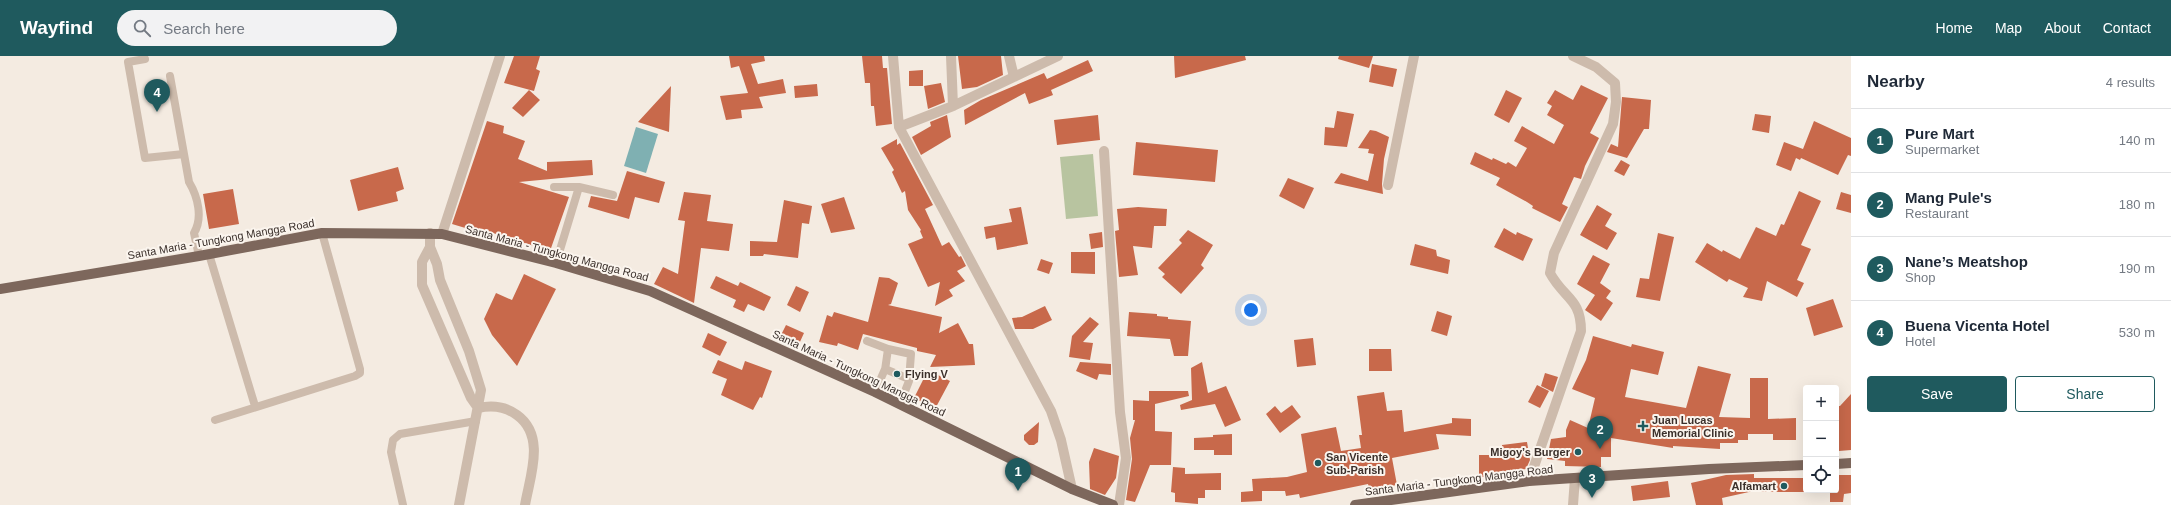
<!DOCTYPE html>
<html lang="en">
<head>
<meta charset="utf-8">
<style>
	body { margin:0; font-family:Helvetica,sans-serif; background:#f2f2f3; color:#1f2937 }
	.controls { position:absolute; right:12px; bottom:12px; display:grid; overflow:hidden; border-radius:4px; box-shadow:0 4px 16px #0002 }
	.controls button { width:36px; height:36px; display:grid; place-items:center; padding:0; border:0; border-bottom:1px solid #e0e1e3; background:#fff; color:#1f2937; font:20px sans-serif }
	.you { position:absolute; left:1251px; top:254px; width:14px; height:14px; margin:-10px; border:3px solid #fff; border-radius:50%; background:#1a73e8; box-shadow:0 0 0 6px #1a73e833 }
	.badge { display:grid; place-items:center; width:26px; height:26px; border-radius:50%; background:#1f5a5e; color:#fff; font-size:13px; font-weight:700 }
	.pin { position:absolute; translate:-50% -33px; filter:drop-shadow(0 1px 2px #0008) }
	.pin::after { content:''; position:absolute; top:21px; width:14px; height:12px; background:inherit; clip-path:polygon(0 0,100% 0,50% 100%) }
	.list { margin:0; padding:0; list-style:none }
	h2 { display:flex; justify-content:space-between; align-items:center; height:52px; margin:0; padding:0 16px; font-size:17px }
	h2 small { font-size:13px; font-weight:400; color:#747a83 }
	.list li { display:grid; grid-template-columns:26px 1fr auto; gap:12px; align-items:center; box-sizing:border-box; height:64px; padding:0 16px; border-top:1px solid #e0e1e3 }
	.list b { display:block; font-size:15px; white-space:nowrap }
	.list p { margin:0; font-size:13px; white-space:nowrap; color:#747a83 }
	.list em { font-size:13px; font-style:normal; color:#747a83 }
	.actions { display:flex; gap:8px; padding:12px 16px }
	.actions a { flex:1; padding:9px 0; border:1px solid #1f5a5e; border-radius:4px; text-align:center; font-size:14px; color:#1f5a5e }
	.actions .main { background:#1f5a5e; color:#fff }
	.icon { flex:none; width:22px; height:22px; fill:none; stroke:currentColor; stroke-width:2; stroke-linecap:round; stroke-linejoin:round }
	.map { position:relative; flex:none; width:1851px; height:449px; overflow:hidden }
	header { display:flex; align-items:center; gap:24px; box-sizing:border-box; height:56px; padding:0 20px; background:#1f5a5e; color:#fff }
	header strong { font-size:19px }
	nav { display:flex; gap:22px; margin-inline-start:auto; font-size:14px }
	.search { width:280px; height:36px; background:#f2f2f3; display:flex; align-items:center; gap:10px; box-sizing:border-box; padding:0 14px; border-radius:22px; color:#747a83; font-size:15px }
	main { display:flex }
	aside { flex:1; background:#fff }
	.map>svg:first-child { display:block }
	.green { fill:#b8c4a0 }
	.water { fill:#7fb0b2 }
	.building { fill:#c8694b }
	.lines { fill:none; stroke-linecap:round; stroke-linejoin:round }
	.lane { stroke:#cdbbac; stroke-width:8 }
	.street { stroke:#cdbbac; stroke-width:10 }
	.primary { stroke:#7d675c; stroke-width:10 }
	.poi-dot { fill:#1f5a5e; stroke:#fbf5ee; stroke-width:1.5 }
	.labels { text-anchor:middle; stroke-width:4; stroke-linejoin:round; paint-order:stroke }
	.street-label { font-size:11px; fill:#3b302b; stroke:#fbf5ee }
	.poi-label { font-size:11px; font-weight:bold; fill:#3b302b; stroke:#fbf5ee; text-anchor:start }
</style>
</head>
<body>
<header>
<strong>Wayfind</strong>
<div class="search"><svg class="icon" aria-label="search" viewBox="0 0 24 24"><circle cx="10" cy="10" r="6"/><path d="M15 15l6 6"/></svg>Search here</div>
<nav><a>Home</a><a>Map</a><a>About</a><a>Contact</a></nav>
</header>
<main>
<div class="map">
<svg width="1851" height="449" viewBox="0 0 1851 449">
	<rect width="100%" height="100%" fill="#f4ebe1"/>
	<path class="green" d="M 1093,98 L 1098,160 L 1066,163 L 1060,101 Z"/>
	<path class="water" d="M 636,71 L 658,78 L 646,117 L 624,110 Z"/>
	<path class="building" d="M 514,0 L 540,0 L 536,13 L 540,15 L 534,35 L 504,27 Z
		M 729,0 L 764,0 L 765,5 L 751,8 L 758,28 L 783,23 L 786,37 L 759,41 L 763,52 L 741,54 L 742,62 L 726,64 L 720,40 L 748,37 L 739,10 L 731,12 Z
		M 862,0 L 882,0 L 883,12 L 887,12 L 892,68 L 876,70 L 874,50 L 871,50 L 870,27 L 865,27 Z
		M 958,0 L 1001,0 L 1003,19 L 977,31 L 962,33 Z
		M 1174,0 L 1245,0 L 1246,4 L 1175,22 Z
		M 1339,0 L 1373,0 L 1369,12 L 1338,3 Z
		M 1088,4 L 1093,15 L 1051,34 L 1053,39 L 1029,48 L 1025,37 L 965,69 L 964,54 L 981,44 L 1044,17 L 1047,23 Z
		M 1372,8 L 1397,13 L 1393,31 L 1369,26 Z
		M 923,14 L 923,30 L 909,30 L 909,15 Z
		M 941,27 L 945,46 L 928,53 L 924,30 Z
		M 817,28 L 818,40 L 795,42 L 794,30 Z
		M 1581,29 L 1608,42 L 1590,77 L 1599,82 L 1585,110 L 1581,123 L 1574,121 L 1562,148 L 1568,151 L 1560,166 L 1532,152 L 1533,150 L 1527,146 L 1496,129 L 1500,122 L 1470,108 L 1475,96 L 1492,104 L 1493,102 L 1506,108 L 1508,106 L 1516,111 L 1527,92 L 1514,85 L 1522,70 L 1554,88 L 1564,69 L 1547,59 L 1552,50 L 1547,47 L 1555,34 L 1573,44 Z
		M 671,30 L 669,76 L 638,66 Z
		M 529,34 L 540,44 L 523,61 L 512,52 Z
		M 1506,34 L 1522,42 L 1509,67 L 1494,59 Z
		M 1622,41 L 1651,44 L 1649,73 L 1644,73 L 1627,102 L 1607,96 L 1611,88 L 1618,91 Z
		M 1337,55 L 1354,58 L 1347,91 L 1324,89 L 1325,71 L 1334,72 Z
		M 1755,58 L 1771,60 L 1769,77 L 1752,74 Z
		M 947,59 L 951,81 L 921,99 L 912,81 L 931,70 L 930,66 Z
		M 1098,59 L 1100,84 L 1057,89 L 1054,64 Z
		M 487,65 L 504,70 L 503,77 L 525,85 L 518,103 L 547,115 L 547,106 L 592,104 L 593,119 L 519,126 L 569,141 L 550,195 L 493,177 L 492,180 L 452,168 Z
		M 1814,65 L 1851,82 L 1851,100 L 1848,99 L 1838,119 L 1801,102 L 1800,104 L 1796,102 L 1791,115 L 1776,109 L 1784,86 L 1803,93 Z
		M 1370,74 L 1376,75 L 1389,81 L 1384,103 L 1382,128 L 1383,138 L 1334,127 L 1341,117 L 1368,125 L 1374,98 L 1368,97 L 1369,93 L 1358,92 Z
		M 897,83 L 897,89 L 900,87 L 933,149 L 925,153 L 942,190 L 949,186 L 959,201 L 961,200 L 966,210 L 957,215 L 965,225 L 949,234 L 953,240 L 935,250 L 940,226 L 928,231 L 908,188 L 923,182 L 920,175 L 921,174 L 908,154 L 905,135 L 902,137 L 892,116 L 894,114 L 881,92 Z
		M 1136,86 L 1218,94 L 1215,126 L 1133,119 Z
		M 1621,104 L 1630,109 L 1624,120 L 1614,115 Z
		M 398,111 L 404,133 L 396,136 L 398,145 L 358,155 L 350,124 Z
		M 627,115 L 665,126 L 659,147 L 635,141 L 629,163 L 588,151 L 591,140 L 617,145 Z
		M 1288,122 L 1314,132 L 1304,153 L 1279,140 Z
		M 233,133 L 239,168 L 209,173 L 203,138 Z
		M 1799,135 L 1821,145 L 1801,189 L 1811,193 L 1797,224 L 1804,227 L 1797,241 L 1767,225 L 1762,245 L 1743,241 L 1748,232 L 1729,223 L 1727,226 L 1695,206 L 1707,187 L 1722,196 L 1723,194 L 1740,203 L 1756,171 L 1776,180 L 1781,168 L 1784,169 Z
		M 684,136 L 711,139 L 707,165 L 733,168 L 729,195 L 701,192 L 694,247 L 654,228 L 663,211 L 678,218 L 685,165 L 678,164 Z
		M 1841,136 L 1851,139 L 1851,157 L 1836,153 Z
		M 844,141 L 855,173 L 831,177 L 821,148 Z
		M 784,144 L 812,150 L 809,168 L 802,167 L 798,202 L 764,198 L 763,200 L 750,200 L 750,185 L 777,186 Z
		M 1597,149 L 1612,158 L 1605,170 L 1617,177 L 1607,194 L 1580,179 Z
		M 1021,151 L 1028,188 L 997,194 L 995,181 L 986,183 L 984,171 L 1012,166 L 1009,153 Z
		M 1138,151 L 1167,153 L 1166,170 L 1154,170 L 1152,192 L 1133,190 L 1138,219 L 1119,221 L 1115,175 L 1119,174 L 1117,153 Z
		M 1504,172 L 1516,179 L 1517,176 L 1533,183 L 1523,205 L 1494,191 Z
		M 1188,174 L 1213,189 L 1201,209 L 1204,212 L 1181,238 L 1162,221 L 1165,218 L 1158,212 L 1182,187 L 1179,184 Z
		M 1102,176 L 1103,191 L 1091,193 L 1089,178 Z
		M 1658,177 L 1674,181 L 1660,245 L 1636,241 L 1640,222 L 1649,223 Z
		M 1415,188 L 1436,194 L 1437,200 L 1450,204 L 1448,218 L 1410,209 Z
		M 1071,196 L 1095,196 L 1095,218 L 1071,217 Z
		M 1593,199 L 1610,208 L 1600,227 L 1611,235 L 1606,242 L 1613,247 L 1601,265 L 1585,254 L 1595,239 L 1577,228 Z
		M 1041,203 L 1053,207 L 1049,218 L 1037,214 Z
		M 524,218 L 556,233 L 517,310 L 492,279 L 484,263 L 496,237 L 512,244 Z
		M 716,220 L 738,230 L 740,226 L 771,241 L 764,255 L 748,248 L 744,256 L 733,251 L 736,244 L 710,232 Z
		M 879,221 L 889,222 L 898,227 L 891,248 L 888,249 L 942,261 L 939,277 L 958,267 L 969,288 L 973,288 L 975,309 L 930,311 L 936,299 L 917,295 L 917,292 L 863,278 L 858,294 L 838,287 L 837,290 L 819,286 L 827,259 L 832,261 L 834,256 L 868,266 Z
		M 796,230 L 809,236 L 800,256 L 787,249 Z
		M 1833,243 L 1843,271 L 1814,280 L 1806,252 Z
		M 1045,250 L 1052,264 L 1033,273 L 1015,273 L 1012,262 L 1022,261 Z
		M 1437,255 L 1452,260 L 1447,280 L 1431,275 Z
		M 1129,256 L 1157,258 L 1157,260 L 1168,261 L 1168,263 L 1191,265 L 1188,300 L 1174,300 L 1170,283 L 1127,280 Z
		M 1090,261 L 1099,268 L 1083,286 L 1093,287 L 1090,304 L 1069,301 L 1072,280 Z
		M 786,269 L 804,277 L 799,288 L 781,279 Z
		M 708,277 L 727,286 L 720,300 L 702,291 Z
		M 1593,280 L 1631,291 L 1632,288 L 1664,296 L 1658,319 L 1631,313 L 1625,341 L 1686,352 L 1698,310 L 1731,318 L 1719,361 L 1750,362 L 1750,322 L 1768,322 L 1768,363 L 1796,362 L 1796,384 L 1773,384 L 1773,378 L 1748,378 L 1748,384 L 1738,384 L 1738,387 L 1720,387 L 1720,393 L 1673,390 L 1673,392 L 1611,382 L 1611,401 L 1601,401 L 1601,411 L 1565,410 L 1565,405 L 1547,403 L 1551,383 L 1566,381 L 1566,374 L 1570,364 L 1588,372 L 1595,342 L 1572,333 L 1586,304 Z
		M 1313,282 L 1316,309 L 1297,311 L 1294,284 Z
		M 1369,293 L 1391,293 L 1392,315 L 1369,315 Z
		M 718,304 L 742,314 L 745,305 L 772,315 L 762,342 L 760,341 L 753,354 L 721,339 L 727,323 L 712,317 Z
		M 1080,306 L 1111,308 L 1111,319 L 1099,318 L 1097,324 L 1076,315 Z
		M 1202,306 L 1208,337 L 1226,330 L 1241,364 L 1225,371 L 1215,348 L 1181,354 L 1180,349 L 1192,344 L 1191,312 Z
		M 928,314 L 950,325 L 935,353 L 914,342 Z
		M 1545,317 L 1558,321 L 1553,336 L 1541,330 Z
		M 1537,329 L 1549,335 L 1540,352 L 1528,346 Z
		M 1149,335 L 1188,335 L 1189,340 L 1155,348 L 1155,375 L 1172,376 L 1171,409 L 1150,409 L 1135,446 L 1126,444 L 1132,403 L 1130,382 L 1135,364 L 1133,364 L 1133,344 L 1149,345 Z
		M 1384,336 L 1387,355 L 1402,354 L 1404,376 L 1452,367 L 1452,362 L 1471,363 L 1471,380 L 1436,378 L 1439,393 L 1392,402 L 1397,429 L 1391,430 L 1391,434 L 1370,436 L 1368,428 L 1300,442 L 1299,438 L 1286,440 L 1285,435 L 1262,435 L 1262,445 L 1241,446 L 1241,436 L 1253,435 L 1252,423 L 1287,421 L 1307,416 L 1301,378 L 1336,371 L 1341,395 L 1361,392 L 1359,379 L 1362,379 L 1357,340 Z
		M 1851,338 L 1851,394 L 1839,395 L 1839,378 L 1836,378 L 1836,350 L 1840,350 Z
		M 1292,349 L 1301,361 L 1280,377 L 1266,358 L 1275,350 L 1281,357 Z
		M 1039,366 L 1038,386 L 1034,389 L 1029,389 L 1024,384 L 1024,379 Z
		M 1232,378 L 1232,399 L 1214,399 L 1214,394 L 1194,394 L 1194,382 L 1213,381 L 1213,379 Z
		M 1527,386 L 1530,404 L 1526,413 L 1498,417 L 1498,421 L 1479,421 L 1479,399 L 1503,399 L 1502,389 Z
		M 1094,392 L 1119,400 L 1116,422 L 1105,439 L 1090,433 L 1089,406 Z
		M 1173,411 L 1185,412 L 1185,418 L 1221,417 L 1221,434 L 1205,434 L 1205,442 L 1198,442 L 1198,448 L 1175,446 L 1175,437 L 1171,436 Z
		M 1754,418 L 1754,422 L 1806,422 L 1806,436 L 1758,436 L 1758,434 L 1722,442 L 1723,449 L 1696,449 L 1691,427 L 1726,419 Z
		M 1836,419 L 1851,419 L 1851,437 L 1844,438 L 1843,446 L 1830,446 L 1830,434 L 1836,434 Z
		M 1668,425 L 1670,441 L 1633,445 L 1631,430 Z"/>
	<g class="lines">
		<path class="lane" d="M 145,3 L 128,6 L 145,102 L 184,98
			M 170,20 L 189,126 C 198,141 203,162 194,177 L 199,200
			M 554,131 L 579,131 L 613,139
			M 209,198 L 255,350
			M 556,207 L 579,131
			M 867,285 L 888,293 L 911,298 L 909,324
			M 885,314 L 888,293
			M 875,336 L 885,313 L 909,323 L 909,325 L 900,348
			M 215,364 L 355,320 L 360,317 L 360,313 L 322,177
			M 403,449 L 391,396 L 393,384 L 400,378 L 476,365"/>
		<path class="street" d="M 893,0 L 899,71 L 1051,355 L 1061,384 L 1072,433
			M 951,0 L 953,50
			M 1009,0 L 1014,21
			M 899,71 L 953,50 L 1058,0
			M 1104,95 L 1120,356 L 1126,402 L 1119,449
			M 1388,129 L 1414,0
			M 430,177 L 430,191 L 422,206 L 422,229 L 471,342 L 478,352
			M 442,178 L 500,0
			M 430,191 L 437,208 L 440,224 L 469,295 L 481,334 L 459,449
			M 478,352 C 492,349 505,350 517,359 C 546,380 530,420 525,449
			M 1529,425 L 1581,275 C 1581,242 1564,243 1550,217 L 1554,197 L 1613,68 L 1616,46 L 1615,27 L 1596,11 L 1573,0
			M 1573,449 L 1575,422"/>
		<path class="primary" d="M 0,233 L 199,200 L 322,177 L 442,178 L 556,207 L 650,235 L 875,336 L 1072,433 L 1113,449
			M 1836,408 L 1851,407
			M 1355,449 L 1529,425 L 1709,413 L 1806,409"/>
	</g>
	<g class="poi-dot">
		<circle cx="897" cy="318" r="4"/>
		<path d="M1641 364h4v4h4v4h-4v4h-4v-4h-4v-4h4z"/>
		<circle cx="1578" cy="396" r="4"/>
		<circle cx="1318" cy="407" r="4"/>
		<circle cx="1784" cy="430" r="4"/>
	</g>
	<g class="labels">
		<g class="street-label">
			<text transform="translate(221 183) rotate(-10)" y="4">Santa Maria - Tungkong Mangga Road</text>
			<text transform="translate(557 197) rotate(15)" y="4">Santa Maria - Tungkong Mangga Road</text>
			<text transform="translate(859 317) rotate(25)" y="4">Santa Maria - Tungkong Mangga Road</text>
			<text transform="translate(1459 424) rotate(-7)" y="4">Santa Maria - Tungkong Mangga Road</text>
		</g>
		<g class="poi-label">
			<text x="905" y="322">Flying V</text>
			<text x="1652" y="368">Juan Lucas<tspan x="1652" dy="13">Memorial Clinic</tspan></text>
			<text x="1570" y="400" text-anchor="end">Migoy’s Burger</text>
			<text x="1326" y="405">San Vicente<tspan x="1326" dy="13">Sub-Parish</tspan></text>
			<text x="1776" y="434" text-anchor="end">Alfamart</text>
		</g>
	</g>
</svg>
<div class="controls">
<button>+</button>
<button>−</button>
<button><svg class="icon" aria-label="locate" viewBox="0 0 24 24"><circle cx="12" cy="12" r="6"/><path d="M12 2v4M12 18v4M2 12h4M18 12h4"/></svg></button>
</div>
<div class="you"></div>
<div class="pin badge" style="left:1018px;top:435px">1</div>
<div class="pin badge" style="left:1600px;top:393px">2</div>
<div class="pin badge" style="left:1592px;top:442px">3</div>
<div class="pin badge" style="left:157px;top:56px">4</div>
</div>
<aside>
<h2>Nearby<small>4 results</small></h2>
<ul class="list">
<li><span class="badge">1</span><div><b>Pure Mart</b><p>Supermarket</p></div><em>140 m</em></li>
<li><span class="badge">2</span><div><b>Mang Pule's</b><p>Restaurant</p></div><em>180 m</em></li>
<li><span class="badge">3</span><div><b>Nane’s Meatshop</b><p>Shop</p></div><em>190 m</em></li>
<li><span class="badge">4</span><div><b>Buena Vicenta Hotel</b><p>Hotel</p></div><em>530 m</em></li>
</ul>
<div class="actions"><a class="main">Save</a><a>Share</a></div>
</aside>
</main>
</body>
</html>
